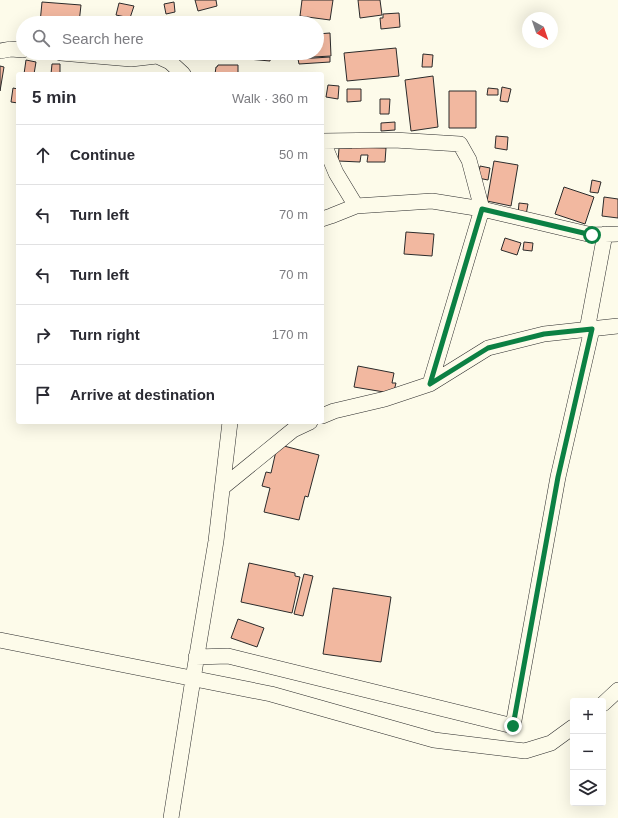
<!DOCTYPE html>
<html lang="en">
<head>
<meta charset="utf-8">
<style>
	body { margin:0; font-family:Arial,sans-serif; background:#f2f2f3; color:#2b2b33 }
	.controls { position:absolute; right:12px; bottom:12px; display:grid; overflow:hidden; border-radius:4px; box-shadow:0 4px 16px #0002 }
	.controls button { width:36px; height:36px; display:grid; place-items:center; padding:0; border:0; border-bottom:1px solid #e1e1e2; background:#fff; color:#2b2b33; font:20px sans-serif }
	.compass { position:absolute; left:522px; top:12px; width:36px; height:36px; border-radius:50%; background:#fff; box-shadow:0 4px 16px #0002; rotate:140deg }
	.stop { position:absolute; width:12px; height:12px; margin:-9px; border:3px solid #0b8043; border-radius:50%; background:#fff }
	.stop.end { background:#0b8043; border-color:#fff; box-shadow:0 1px 4px #0008 }
	.list { margin:0; padding:0; list-style:none }
	h2 { display:flex; justify-content:space-between; align-items:center; height:52px; margin:0; padding:0 16px; font-size:17px }
	h2 small { font-size:13px; font-weight:400; color:#7c7c81 }
	.list li { display:grid; grid-template-columns:26px 1fr auto; gap:12px; align-items:center; box-sizing:border-box; height:60px; padding:0 16px; border-top:1px solid #e1e1e2 }
	.list b { display:block; font-size:15px; white-space:nowrap }
	.list em { font-size:13px; font-style:normal; color:#7c7c81 }
	.icon { flex:none; width:22px; height:22px; fill:none; stroke:currentColor; stroke-width:2; stroke-linecap:round; stroke-linejoin:round }
	.map { position:relative; flex:none; width:618px; height:818px; overflow:hidden }
	.search { position:absolute; background:#fff; box-shadow:0 4px 16px #0002; left:16px; top:16px; width:308px; height:44px; display:flex; align-items:center; gap:10px; box-sizing:border-box; padding:0 14px; border-radius:22px; color:#7c7c81; font-size:15px }
	.panel { position:absolute; background:#fff; box-shadow:0 4px 16px #0002; left:16px; top:72px; width:308px; height:352px; border-radius:4px }
	.map>svg:first-child { display:block }
	.building { fill:#f2b8a0; stroke:#2b2b2b }
	.lines { fill:none; stroke-linecap:round; stroke-linejoin:round }
	.minor-casing { stroke:#2b2b2b; stroke-width:16 }
	.minor { stroke:#fdfbea; stroke-width:15 }
	.route { stroke:#0b8043; stroke-width:5 }
</style>
</head>
<body>
<div class="map">
<svg width="618" height="818" viewBox="0 0 618 818">
	<rect width="100%" height="100%" fill="#fdfbea"/>
	<path class="building" d="M 195,0 L 216,0 L 217,6 L 198,11 Z
		M 302,0 L 333,0 L 330,20 L 300,16 Z
		M 358,0 L 380,0 L 382,15 L 360,18 Z
		M 42,2 L 81,5 L 79,23 L 40,23 Z
		M 174,2 L 175,12 L 166,14 L 164,4 Z
		M 119,3 L 134,6 L 130,18 L 116,15 Z
		M 399,13 L 400,27 L 381,29 L 380,18 L 383,18 L 383,14 Z
		M 100,17 L 125,23 L 99,23 Z
		M 252,19 L 275,21 L 275,23 L 252,23 Z
		M 330,33 L 331,56 L 296,58 L 296,53 L 317,53 L 317,34 Z
		M 396,48 L 399,76 L 347,81 L 344,53 Z
		M 248,53 L 271,53 L 270,61 L 248,59 Z
		M 423,54 L 433,55 L 432,67 L 422,67 Z
		M 330,57 L 330,62 L 299,64 L 298,59 Z
		M 26,60 L 36,62 L 34,74 L 24,74 Z
		M 52,64 L 60,64 L 60,74 L 51,74 Z
		M 218,65 L 238,65 L 238,74 L 215,74 L 216,67 L 217,67 Z
		M 0,66 L 4,67 L 0,91 Z
		M 433,76 L 438,127 L 411,131 L 405,80 Z
		M 328,85 L 339,86 L 338,99 L 326,97 Z
		M 502,87 L 511,89 L 508,102 L 500,101 Z
		M 13,88 L 18,89 L 18,103 L 11,102 Z
		M 488,88 L 498,89 L 498,95 L 487,95 Z
		M 347,89 L 361,89 L 361,101 L 347,102 Z
		M 449,91 L 476,91 L 476,128 L 449,128 Z
		M 380,99 L 390,99 L 389,114 L 380,114 Z
		M 395,122 L 395,130 L 381,131 L 381,123 Z
		M 496,136 L 508,137 L 507,150 L 495,148 Z
		M 352,147 L 386,148 L 385,162 L 367,162 L 368,155 L 361,155 L 360,162 L 338,161 L 339,148 L 352,148 Z
		M 494,161 L 518,165 L 511,206 L 487,201 Z
		M 480,166 L 490,168 L 488,180 L 478,178 Z
		M 592,180 L 601,182 L 598,193 L 590,192 Z
		M 564,187 L 594,197 L 585,224 L 555,214 Z
		M 604,197 L 618,199 L 618,218 L 602,216 Z
		M 519,203 L 528,204 L 526,215 L 518,214 Z
		M 406,232 L 434,234 L 432,256 L 404,254 Z
		M 505,238 L 521,243 L 517,255 L 501,250 Z
		M 524,242 L 533,243 L 532,251 L 523,250 Z
		M 358,366 L 394,373 L 392,383 L 396,383 L 394,391 L 390,393 L 354,387 Z
		M 280,445 L 319,455 L 308,497 L 305,496 L 299,520 L 264,512 L 270,488 L 262,486 L 266,472 L 271,473 L 276,451 Z
		M 249,563 L 295,573 L 295,576 L 300,577 L 292,613 L 241,602 Z
		M 304,574 L 313,576 L 303,616 L 294,614 Z
		M 333,588 L 391,597 L 381,662 L 323,654 Z
		M 238,619 L 264,628 L 257,647 L 231,638 Z"/>
	<g class="lines">
		<g class="minor-casing">
			<path id="minor" d="M 0,51 L 11,49 L 23,50
				M 61,53 L 131,59 L 157,56 L 170,62 L 183,74
				M 322,141 L 394,140 L 460,144 L 469,160 L 482,209 L 430,384
				M 323,142 L 336,173 L 356,206 L 432,201 L 482,209 L 592,235 L 618,234
				M 322,219 L 331,216 L 356,206
				M 587,330 L 605,234
				M 322,416 L 334,411 L 385,399 L 430,384 L 488,348 L 544,334 L 618,326
				M 223,487 L 293,430 L 310,422
				M 0,640 L 271,694 L 434,740 L 525,751 L 551,743 L 573,727
				M 196,657 L 228,656 L 513,726 L 558,477 L 592,329
				M 603,704 L 618,690
				M 171,818 L 193,679 L 216,541 L 230,422"/>
		</g>
		<use href="#minor" class="minor"/>
	</g>
	<g class="lines">
		<path class="route" d="M 513,726 L 558,477 L 592,329 L 544,334 L 488,348 L 430,384 L 482,209 L 592,235"/>
	</g>
</svg>
<div class="controls">
<button>+</button>
<button>−</button>
<button><svg class="icon" aria-label="layers" viewBox="0 0 24 24"><path d="M12 4l9 5-9 5-9-5zM3 14l9 5 9-5"/></svg></button>
</div>
<svg class="compass" viewBox="-18 -18 36 36"><path d="M0-13l5 13h-10z" fill="#e53935"/><path d="M0 13l5-13h-10z" fill="#7c7c81"/></svg>
<div class="stop" style="left:592px;top:235px"></div>
<div class="stop end" style="left:513px;top:726px"></div>
<div class="search"><svg class="icon" aria-label="search" viewBox="0 0 24 24"><circle cx="10" cy="10" r="6"/><path d="M15 15l6 6"/></svg>Search here</div>
<section class="panel">
<h2>5 min<small>Walk · 360 m</small></h2>
<ul class="list">
<li><svg class="icon" aria-label="ahead" viewBox="0 0 24 24"><path d="M12 20V5M6 11l6-6 6 6"/></svg><div><b>Continue</b></div><em>50 m</em></li>
<li><svg class="icon" aria-label="left" viewBox="0 0 24 24"><path d="M17 20v-9H6M10 6l-5 5 5 5"/></svg><div><b>Turn left</b></div><em>70 m</em></li>
<li><svg class="icon" aria-label="left" viewBox="0 0 24 24"><path d="M17 20v-9H6M10 6l-5 5 5 5"/></svg><div><b>Turn left</b></div><em>70 m</em></li>
<li><svg class="icon" aria-label="right" viewBox="0 0 24 24"><path d="M7 20v-9h11M14 6l5 5-5 5"/></svg><div><b>Turn right</b></div><em>170 m</em></li>
<li><svg class="icon" aria-label="arrive" viewBox="0 0 24 24"><path d="M6 21V4h12l-3 4 3 4H6"/></svg><div><b>Arrive at destination</b></div></li>
</ul>
</section>
</div>
</body>
</html>
